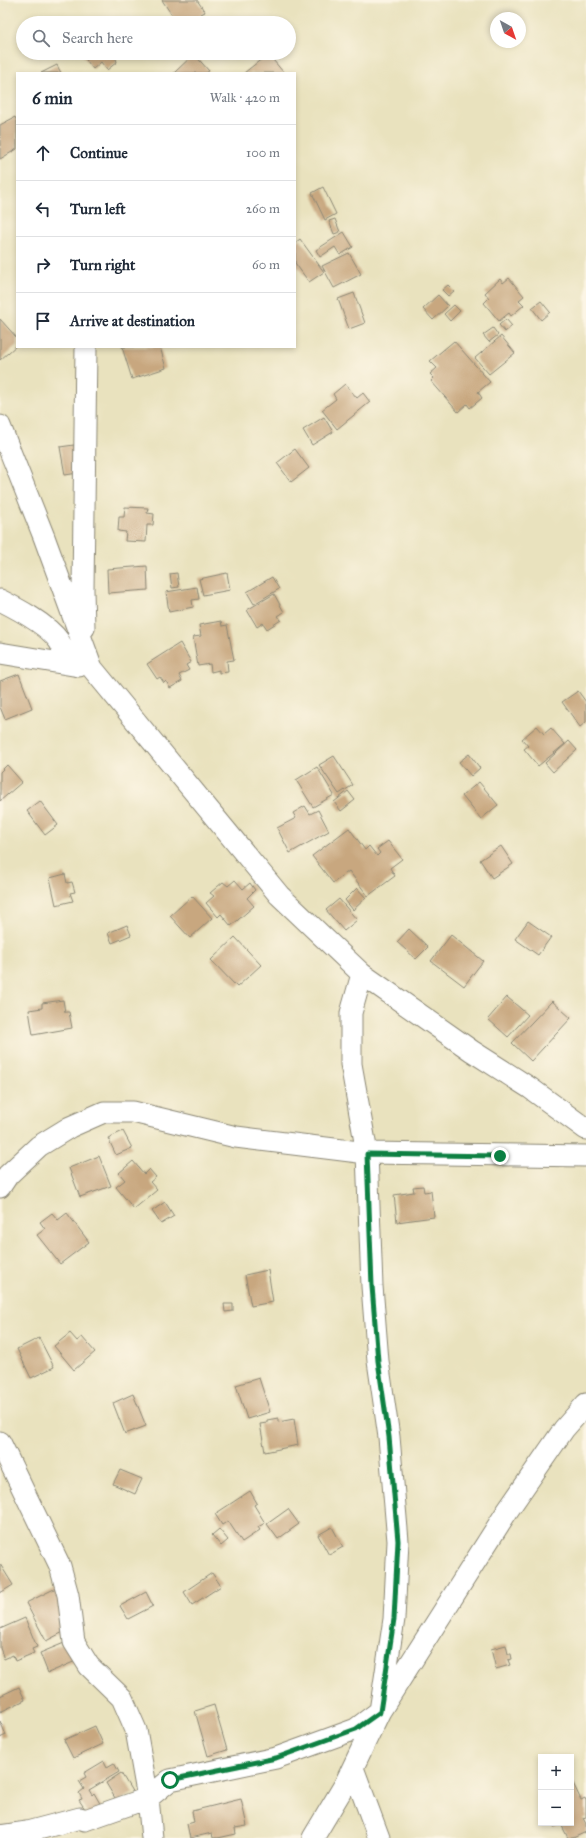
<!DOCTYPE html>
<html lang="en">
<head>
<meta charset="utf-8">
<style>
	body { margin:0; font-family:"IM FELL Great Primer",serif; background:#f6f6f7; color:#1f2937 }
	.controls { position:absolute; right:12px; bottom:12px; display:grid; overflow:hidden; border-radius:0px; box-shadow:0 2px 6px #0003 }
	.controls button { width:36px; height:36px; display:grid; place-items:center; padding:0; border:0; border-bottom:1px solid #e0e1e3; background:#fff; color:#1f2937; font:20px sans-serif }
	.compass { position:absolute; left:490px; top:12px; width:36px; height:36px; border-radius:50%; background:#fff; box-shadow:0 2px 6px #0003; rotate:140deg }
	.stop { position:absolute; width:12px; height:12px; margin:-9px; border:3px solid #0b8043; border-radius:50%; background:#fff }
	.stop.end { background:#0b8043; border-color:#fff; box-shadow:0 1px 4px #0008 }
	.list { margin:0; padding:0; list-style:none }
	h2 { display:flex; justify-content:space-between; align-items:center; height:52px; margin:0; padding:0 16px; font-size:17px }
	h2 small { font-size:13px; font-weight:400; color:#747a83 }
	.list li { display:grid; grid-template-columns:26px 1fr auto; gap:12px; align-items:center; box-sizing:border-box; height:56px; padding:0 16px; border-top:1px solid #e0e1e3 }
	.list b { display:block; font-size:15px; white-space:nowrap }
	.list em { font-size:13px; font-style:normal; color:#747a83 }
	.icon { flex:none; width:22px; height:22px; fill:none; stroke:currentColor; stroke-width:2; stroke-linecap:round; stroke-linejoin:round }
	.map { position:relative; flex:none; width:586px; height:1838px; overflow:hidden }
	.search { position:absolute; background:#fff; box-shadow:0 2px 6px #0003; left:16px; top:16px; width:280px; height:44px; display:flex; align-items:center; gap:10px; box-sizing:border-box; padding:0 14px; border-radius:22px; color:#747a83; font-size:15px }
	.panel { position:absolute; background:#fff; box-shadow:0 2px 6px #0003; left:16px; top:72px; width:280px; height:276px; border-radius:0px }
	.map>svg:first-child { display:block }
	.building { fill:#c8a77f }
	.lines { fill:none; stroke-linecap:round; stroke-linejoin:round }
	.minor-casing { stroke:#8a8674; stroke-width:23 }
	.minor { stroke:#fff; stroke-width:21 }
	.route { stroke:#0b8043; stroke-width:5 }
</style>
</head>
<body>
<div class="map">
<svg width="586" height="1838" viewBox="0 0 586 1838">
	<rect width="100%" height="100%" fill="#fcf5e5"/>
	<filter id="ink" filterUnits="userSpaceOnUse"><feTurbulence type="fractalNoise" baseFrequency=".025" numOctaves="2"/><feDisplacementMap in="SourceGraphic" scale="8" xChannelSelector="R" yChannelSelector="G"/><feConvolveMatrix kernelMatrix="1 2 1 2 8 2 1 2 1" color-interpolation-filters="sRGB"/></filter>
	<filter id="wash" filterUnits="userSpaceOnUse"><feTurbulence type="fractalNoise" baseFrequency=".012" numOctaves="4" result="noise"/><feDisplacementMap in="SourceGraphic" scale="16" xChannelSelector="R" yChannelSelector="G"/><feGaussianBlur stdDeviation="0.9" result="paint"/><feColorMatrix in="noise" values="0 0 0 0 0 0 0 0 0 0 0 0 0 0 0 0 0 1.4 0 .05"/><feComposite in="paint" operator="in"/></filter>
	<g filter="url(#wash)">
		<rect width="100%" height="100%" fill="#e9e2be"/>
		<g id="blocks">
			<path class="building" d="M 162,0 L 197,0 L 205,12 L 201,14 L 207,23 L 177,23 Z
				M 81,53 L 119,53 L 115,56 L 117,62 L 107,70 L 101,62 L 93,69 Z
				M 194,54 L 209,71 L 206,73 L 174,73 Z
				M 268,54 L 284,73 L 244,73 Z
				M 57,65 L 61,73 L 41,73 Z
				M 15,117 L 17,121 L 17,149 L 0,159 L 0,125 Z
				M 323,187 L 336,214 L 325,220 L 312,193 Z
				M 335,219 L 340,232 L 334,234 L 329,221 Z
				M 344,232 L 353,247 L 340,255 L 335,247 L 320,257 L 316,250 Z
				M 300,239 L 324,272 L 309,282 L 295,263 L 295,243 Z
				M 349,253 L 361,274 L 334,288 L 322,266 Z
				M 509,278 L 524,296 L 519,300 L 524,305 L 511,316 L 509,313 L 499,321 L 484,303 L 489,298 L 485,293 L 500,279 L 503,283 Z
				M 448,285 L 454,291 L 448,296 L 442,290 Z
				M 354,293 L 365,323 L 349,329 L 338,299 Z
				M 438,295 L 448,306 L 433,320 L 423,309 Z
				M 541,301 L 550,312 L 541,320 L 532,308 Z
				M 454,305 L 460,311 L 450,321 L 444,314 Z
				M 0,319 L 17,338 L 17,345 L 0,360 Z
				M 506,319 L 512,326 L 505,332 L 499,325 Z
				M 493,328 L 498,335 L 489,342 L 483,335 Z
				M 501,336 L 515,353 L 489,374 L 475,358 Z
				M 454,341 L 490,382 L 478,392 L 482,398 L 470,408 L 467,404 L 458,412 L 431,381 L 434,378 L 430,374 L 437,368 L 430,361 Z
				M 122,347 L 160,347 L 166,368 L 132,379 Z
				M 345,384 L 357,398 L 363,393 L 370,402 L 337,429 L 322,410 L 336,399 L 333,394 Z
				M 324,417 L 333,432 L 312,445 L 303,430 Z
				M 74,445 L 78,473 L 65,475 L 60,447 Z
				M 295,449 L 309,468 L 291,482 L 277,463 Z
				M 125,507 L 148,508 L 147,513 L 154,514 L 153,525 L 147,525 L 146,542 L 125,541 L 126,532 L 118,531 L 119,517 L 124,517 Z
				M 147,566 L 148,590 L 108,593 L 107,569 Z
				M 177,573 L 179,587 L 172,588 L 170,574 Z
				M 227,573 L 230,590 L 203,595 L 199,579 Z
				M 272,577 L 279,589 L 254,604 L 247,592 Z
				M 197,587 L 199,599 L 192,600 L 193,607 L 169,612 L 166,592 Z
				M 274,594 L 284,612 L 278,616 L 281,620 L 267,629 L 263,623 L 257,627 L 247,610 Z
				M 221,621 L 222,626 L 227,625 L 234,660 L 227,661 L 228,672 L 219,673 L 219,670 L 211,672 L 210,664 L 198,666 L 193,637 L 201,636 L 199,625 Z
				M 180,643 L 191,662 L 186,665 L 189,670 L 179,675 L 182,681 L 170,688 L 166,681 L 164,683 L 160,677 L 157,679 L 147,664 Z
				M 19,674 L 32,708 L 5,719 L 0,707 L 0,681 Z
				M 578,691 L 586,702 L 586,722 L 580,727 L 562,702 Z
				M 537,726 L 544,734 L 551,728 L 565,744 L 538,766 L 524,749 L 528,746 L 522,739 Z
				M 569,741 L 577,750 L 553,772 L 545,763 Z
				M 469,754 L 480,768 L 471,776 L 459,762 Z
				M 334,756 L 353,785 L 339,794 L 319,765 Z
				M 7,765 L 22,782 L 0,801 L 0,772 Z
				M 317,767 L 334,795 L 313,807 L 296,780 Z
				M 479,782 L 498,805 L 481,819 L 462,796 Z
				M 348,791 L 355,800 L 341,811 L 334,802 Z
				M 40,801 L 58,825 L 45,835 L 27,811 Z
				M 305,806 L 310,814 L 318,810 L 329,831 L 290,853 L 277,828 L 296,818 L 293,813 Z
				M 349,828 L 365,850 L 369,846 L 377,856 L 380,853 L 377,849 L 388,841 L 402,859 L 390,868 L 395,876 L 368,896 L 349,871 L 333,883 L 312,856 Z
				M 501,846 L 513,864 L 492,878 L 480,860 Z
				M 65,874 L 67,883 L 72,882 L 75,892 L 70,893 L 73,901 L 56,905 L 50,878 Z
				M 235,880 L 243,889 L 250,883 L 255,890 L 247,898 L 254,906 L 231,926 L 221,914 L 218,917 L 206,903 L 214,896 L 210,893 L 223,882 L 228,886 Z
				M 357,888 L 366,898 L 353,910 L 345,900 Z
				M 192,896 L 212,918 L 190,938 L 170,916 Z
				M 339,899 L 357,920 L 344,931 L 326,910 Z
				M 528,921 L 551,937 L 538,955 L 515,939 Z
				M 127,925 L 131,935 L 112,943 L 108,933 Z
				M 409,929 L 428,947 L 416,959 L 397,942 Z
				M 451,935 L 483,961 L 464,986 L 431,961 Z
				M 235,937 L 261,965 L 237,987 L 211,960 Z
				M 507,997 L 528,1015 L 508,1037 L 488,1019 Z
				M 63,1000 L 65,1012 L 69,1012 L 72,1028 L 33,1035 L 29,1010 L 42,1008 L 42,1003 Z
				M 552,1001 L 571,1018 L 531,1061 L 512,1043 Z
				M 123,1131 L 132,1148 L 116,1155 L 108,1138 Z
				M 99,1156 L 111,1186 L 80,1197 L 69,1168 Z
				M 133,1161 L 144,1174 L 149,1169 L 156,1177 L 150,1182 L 157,1190 L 134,1209 L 116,1187 L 125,1180 L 119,1173 Z
				M 423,1186 L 424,1192 L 431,1191 L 434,1217 L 397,1222 L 394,1195 L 414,1192 L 413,1187 Z
				M 165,1202 L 174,1216 L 161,1224 L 152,1211 Z
				M 52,1213 L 58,1220 L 67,1213 L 89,1242 L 60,1264 L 37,1235 L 45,1229 L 40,1222 Z
				M 268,1270 L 273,1302 L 251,1306 L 245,1275 Z
				M 224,1304 L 233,1304 L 233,1311 L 225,1312 Z
				M 70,1333 L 77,1341 L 82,1337 L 95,1352 L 74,1370 L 54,1346 Z
				M 39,1338 L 54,1367 L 31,1378 L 17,1349 Z
				M 259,1378 L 270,1412 L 247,1419 L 236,1385 Z
				M 133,1394 L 146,1426 L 125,1434 L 113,1403 Z
				M 278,1418 L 278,1422 L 294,1419 L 298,1445 L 265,1452 L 260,1424 L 267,1423 L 267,1420 Z
				M 120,1470 L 142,1479 L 135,1494 L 113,1484 Z
				M 250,1491 L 257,1503 L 254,1505 L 265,1523 L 258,1527 L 260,1530 L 242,1542 L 228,1521 L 222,1525 L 215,1514 Z
				M 288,1509 L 299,1524 L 278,1539 L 267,1524 Z
				M 332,1527 L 343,1547 L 329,1555 L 318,1535 Z
				M 219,1529 L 228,1540 L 221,1546 L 212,1535 Z
				M 0,1564 L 13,1585 L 0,1593 Z
				M 212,1573 L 221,1586 L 192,1605 L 184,1592 Z
				M 56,1588 L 69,1629 L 46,1641 L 26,1603 Z
				M 146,1592 L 153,1606 L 128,1619 L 120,1606 Z
				M 25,1618 L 37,1647 L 32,1649 L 34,1653 L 15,1661 L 13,1655 L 4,1659 L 0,1648 L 0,1629 Z
				M 69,1641 L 78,1660 L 48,1673 L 40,1653 Z
				M 506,1645 L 508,1654 L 511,1654 L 512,1659 L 508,1660 L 510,1665 L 496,1669 L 491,1649 Z
				M 19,1687 L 25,1700 L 0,1712 L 0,1696 Z
				M 214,1705 L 227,1750 L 208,1756 L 195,1711 Z
				M 0,1721 L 6,1735 L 0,1738 Z
				M 95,1726 L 103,1744 L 73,1758 L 64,1740 Z
				M 104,1761 L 107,1767 L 114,1763 L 119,1772 L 89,1790 L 92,1795 L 94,1793 L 102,1807 L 89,1815 L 79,1800 L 82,1799 L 79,1793 L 84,1789 L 79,1781 L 86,1777 L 84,1773 Z
				M 121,1773 L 133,1793 L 118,1803 L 106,1783 Z
				M 571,1781 L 572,1781 L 581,1800 L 585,1798 L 586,1801 L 586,1817 L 583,1818 L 586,1824 L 586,1832 L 573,1838 L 568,1838 L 561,1824 L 554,1827 L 553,1823 L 571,1823 Z
				M 241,1799 L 247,1826 L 235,1828 L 236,1834 L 218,1838 L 213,1838 L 212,1833 L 190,1838 L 187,1824 L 194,1822 L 192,1811 Z"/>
		</g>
	</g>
	<g filter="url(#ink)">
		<use href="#blocks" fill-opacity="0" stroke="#8a8674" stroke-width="1"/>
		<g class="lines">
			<g class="minor-casing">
				<path id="minor" d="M 0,426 L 44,537 L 92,668 L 279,895 L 362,974 L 472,1051 L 530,1088 L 586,1129
					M 0,600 C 18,609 47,624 59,641 C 63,647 66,657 68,664
					M 84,628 L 83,590 L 86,347
					M 0,653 L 79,666
					M 0,1187 L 8,1175 L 39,1146 L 70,1127 L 104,1112 L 133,1112 L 236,1137 L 367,1153 L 586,1156
					M 0,1442 L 60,1566 L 68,1595 L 74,1642 L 89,1666 L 122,1698 L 136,1730 L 148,1798 L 152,1838
					M 353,1768 L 379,1838
					M 0,1836 L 27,1832 L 80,1818 L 85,1820 L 148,1798 L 170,1780 L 276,1758 L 356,1729 L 380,1711 L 394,1619 L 398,1541 L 389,1437 L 378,1361 L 372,1286 L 367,1153 L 351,1064 L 351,1013 L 362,974
					M 313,1838 L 344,1786 L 380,1711 L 508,1510 L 564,1429 L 586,1404"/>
			</g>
			<use href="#minor" class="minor"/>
		</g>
	</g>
	<g class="lines" filter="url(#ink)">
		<path class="route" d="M 170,1780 L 276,1758 L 356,1729 L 380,1712 L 394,1619 L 398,1541 L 389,1437 L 378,1361 L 372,1286 L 367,1154 L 500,1156"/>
	</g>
</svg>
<div class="controls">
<button>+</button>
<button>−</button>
</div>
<svg class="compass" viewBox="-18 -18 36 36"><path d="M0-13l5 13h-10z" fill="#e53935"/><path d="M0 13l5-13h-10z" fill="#747a83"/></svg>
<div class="stop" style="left:170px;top:1780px"></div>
<div class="stop end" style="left:500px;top:1156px"></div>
<div class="search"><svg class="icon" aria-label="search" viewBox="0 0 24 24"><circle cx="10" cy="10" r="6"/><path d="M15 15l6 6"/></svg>Search here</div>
<section class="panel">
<h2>6 min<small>Walk · 420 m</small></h2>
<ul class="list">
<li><svg class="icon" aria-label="ahead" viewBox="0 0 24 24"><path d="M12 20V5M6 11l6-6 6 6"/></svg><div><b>Continue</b></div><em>100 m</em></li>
<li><svg class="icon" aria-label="left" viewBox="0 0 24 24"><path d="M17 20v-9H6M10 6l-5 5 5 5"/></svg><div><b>Turn left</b></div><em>260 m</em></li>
<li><svg class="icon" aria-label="right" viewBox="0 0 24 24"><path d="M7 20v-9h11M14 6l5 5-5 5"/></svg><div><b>Turn right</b></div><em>60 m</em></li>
<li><svg class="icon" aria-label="arrive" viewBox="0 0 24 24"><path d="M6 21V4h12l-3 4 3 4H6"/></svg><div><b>Arrive at destination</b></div></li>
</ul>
</section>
</div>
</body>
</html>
